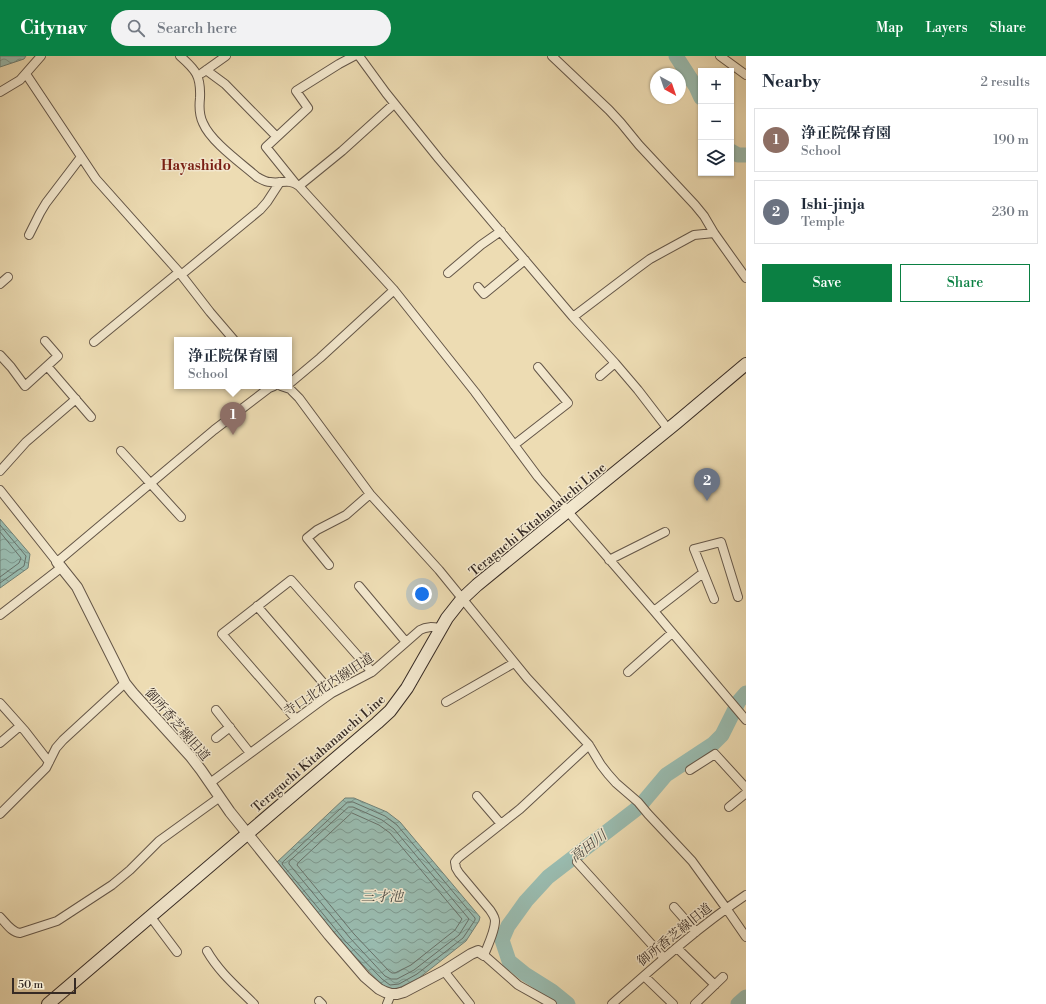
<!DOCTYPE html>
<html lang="en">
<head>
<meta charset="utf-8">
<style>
	body { margin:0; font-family:"Libre Bodoni","Noto Serif JP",serif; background:#f2f2f3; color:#1f2937 }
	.controls { position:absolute; right:12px; top:12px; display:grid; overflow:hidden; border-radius:0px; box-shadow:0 1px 3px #0004 }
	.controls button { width:36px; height:36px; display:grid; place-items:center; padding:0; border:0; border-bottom:1px solid #e0e1e3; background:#fff; color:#1f2937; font:20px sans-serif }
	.compass { position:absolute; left:650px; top:12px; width:36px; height:36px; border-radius:50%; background:#fff; box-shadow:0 1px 3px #0004; rotate:140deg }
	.scale { position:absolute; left:12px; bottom:10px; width:64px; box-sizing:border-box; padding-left:4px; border:2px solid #362a24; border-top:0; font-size:11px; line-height:14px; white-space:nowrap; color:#362a24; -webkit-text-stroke:3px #f3e8ce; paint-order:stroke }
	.you { position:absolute; left:422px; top:538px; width:14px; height:14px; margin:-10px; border:3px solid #fff; border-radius:50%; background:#1a73e8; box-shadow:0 0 0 6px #1a73e833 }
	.badge { display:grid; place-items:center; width:26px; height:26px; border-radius:50%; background:#0b8043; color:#fff; font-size:13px; font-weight:700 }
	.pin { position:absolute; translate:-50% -33px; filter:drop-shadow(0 1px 2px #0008) }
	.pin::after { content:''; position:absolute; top:21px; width:14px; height:12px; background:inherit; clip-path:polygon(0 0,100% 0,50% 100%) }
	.popup { position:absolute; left:174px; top:281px; width:118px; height:52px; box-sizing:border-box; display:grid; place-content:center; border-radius:0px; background:#fff; filter:drop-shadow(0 1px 3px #0005); font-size:13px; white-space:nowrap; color:#747a83 }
	.popup b { font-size:15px; color:#1f2937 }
	.popup::after { content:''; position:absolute; left:50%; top:100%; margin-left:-8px; border:8px solid transparent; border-top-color:#fff }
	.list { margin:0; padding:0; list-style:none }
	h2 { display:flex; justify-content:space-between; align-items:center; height:52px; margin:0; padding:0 16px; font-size:17px }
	h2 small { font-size:13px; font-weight:400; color:#747a83 }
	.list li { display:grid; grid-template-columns:26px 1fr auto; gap:12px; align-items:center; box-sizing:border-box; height:64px; margin:0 8px 8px; padding:0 8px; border:1px solid #e0e1e3; border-radius:0px }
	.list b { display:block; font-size:15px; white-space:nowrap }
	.list p { margin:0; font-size:13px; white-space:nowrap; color:#747a83 }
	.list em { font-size:13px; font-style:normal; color:#747a83 }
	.actions { display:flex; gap:8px; padding:12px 16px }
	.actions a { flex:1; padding:9px 0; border:1px solid #0b8043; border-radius:0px; text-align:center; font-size:14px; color:#0b8043 }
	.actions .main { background:#0b8043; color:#fff }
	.icon { flex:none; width:22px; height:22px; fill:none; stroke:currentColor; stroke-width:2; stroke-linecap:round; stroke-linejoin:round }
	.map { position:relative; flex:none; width:746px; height:948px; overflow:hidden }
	header { display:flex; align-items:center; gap:24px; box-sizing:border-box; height:56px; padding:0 20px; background:#0b8043; color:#fff }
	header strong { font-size:19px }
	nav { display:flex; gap:22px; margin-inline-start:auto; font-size:14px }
	.search { width:280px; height:36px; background:#f2f2f3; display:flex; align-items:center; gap:10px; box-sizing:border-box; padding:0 14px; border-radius:22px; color:#747a83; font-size:15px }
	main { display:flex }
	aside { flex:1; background:#fff }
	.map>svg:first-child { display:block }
	.water { fill:url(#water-waves); stroke:#718177 }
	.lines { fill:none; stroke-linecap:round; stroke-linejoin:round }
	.shore { stroke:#68726a; stroke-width:1 }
	.river { stroke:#99bbaf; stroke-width:15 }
	.minor-casing { stroke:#645648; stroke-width:10 }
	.tertiary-casing { stroke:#645648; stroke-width:12 }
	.secondary-casing { stroke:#362a24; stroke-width:14 }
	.minor { stroke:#f3e8ce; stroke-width:8 }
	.tertiary { stroke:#f3e8ce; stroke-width:10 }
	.secondary { stroke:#f3e8ce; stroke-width:12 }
	.labels { text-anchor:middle; stroke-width:3; stroke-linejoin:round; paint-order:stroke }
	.street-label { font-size:13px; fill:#362a24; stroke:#f3e8ce }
	.neighbourhood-label { font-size:14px; font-weight:bold; fill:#7a1f14; stroke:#f3e8ce }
	.water-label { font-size:14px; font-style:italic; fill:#4f4e47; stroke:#f3e8ce }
</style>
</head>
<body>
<header>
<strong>Citynav</strong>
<div class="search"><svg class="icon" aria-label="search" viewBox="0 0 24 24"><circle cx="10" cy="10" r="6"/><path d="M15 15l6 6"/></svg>Search here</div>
<nav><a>Map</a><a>Layers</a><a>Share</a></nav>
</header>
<main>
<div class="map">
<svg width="746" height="948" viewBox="0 0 746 948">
	<defs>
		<pattern id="water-waves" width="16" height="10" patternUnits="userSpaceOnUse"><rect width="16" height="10" fill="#99bbaf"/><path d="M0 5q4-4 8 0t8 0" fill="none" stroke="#7e988e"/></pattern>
	</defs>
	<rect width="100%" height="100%" fill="#eddcb3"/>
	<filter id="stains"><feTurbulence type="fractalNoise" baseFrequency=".005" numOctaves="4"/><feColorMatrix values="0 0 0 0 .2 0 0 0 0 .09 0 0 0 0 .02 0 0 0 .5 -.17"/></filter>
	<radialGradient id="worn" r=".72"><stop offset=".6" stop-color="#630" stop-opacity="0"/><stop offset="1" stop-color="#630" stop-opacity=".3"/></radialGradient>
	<path class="water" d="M 0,0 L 26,0 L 24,3 L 0,11 Z
		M 0,463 L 30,498 L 28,512 L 0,532 Z
		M 345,742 L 354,742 L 387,756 L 400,766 L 480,861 L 479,865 L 466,885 L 419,922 L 399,932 L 390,933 L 384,930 L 379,926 L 343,888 L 276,807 Z"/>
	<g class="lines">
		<path class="shore" d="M 0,469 L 26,500 L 24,510 L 0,527
			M 0,476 L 21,502 L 19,507 L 0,521
			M 348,746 L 353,746 L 385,760 L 397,769 L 475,862 L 475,864 L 463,882 L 417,918 L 399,928 L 390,929 L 382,923 L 346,886 L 282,808 L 283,806 Z
			M 349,751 L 353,751 L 382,764 L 394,773 L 469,863 L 459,879 L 414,914 L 397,923 L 391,923 L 385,920 L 350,882 L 289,808 L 289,806 Z
			M 352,757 L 379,769 L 390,777 L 462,863 L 455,874 L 411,909 L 395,917 L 392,917 L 389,915 L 354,878 L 297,809 L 298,807 Z"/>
		<path class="river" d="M 676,0 L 696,31 L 701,42
			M 731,95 L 738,99 L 746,99
			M 568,948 L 552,935 L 525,918 L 509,905 L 502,884 L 508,870 L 526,845 L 548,821 L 639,751 L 666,719 L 713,688 L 722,679 L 739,645 L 746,637
			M 738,948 L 746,941"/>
		<g class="minor-casing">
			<path id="minor" d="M 180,0 C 196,14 201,20 200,42 C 199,51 199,59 203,67 C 211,86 241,107 257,121 C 261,123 265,126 270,126 C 282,128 288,122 299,130 L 394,234 L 475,336 L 538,421 L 654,555 L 746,664
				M 359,0 L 386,37 L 439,103 L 573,261 L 615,307 L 638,334 L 668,373
				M 552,0 L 609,54 L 621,67 L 639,89 L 695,149 L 704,160 L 714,177 L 746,222
				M 720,0 L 746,19
				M 206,14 L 225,28 L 276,80
				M 202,17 L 226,0
				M 26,18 L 96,123 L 179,216 L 210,256 L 234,284
				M 0,36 L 20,24 L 41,0
				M 295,127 L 266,91 L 308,52 L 296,35 L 339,8 L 354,0
				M 299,130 L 342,95 L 394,48
				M 29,179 L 40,157 L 46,147 L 81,101
				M 448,217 L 481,189 L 501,175
				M 181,219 L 260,154 L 267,146 L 280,126
				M 0,228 L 8,221
				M 478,231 L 484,238 L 525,204
				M 573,261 L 635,214 L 650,203 L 694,179 L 714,177
				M 94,286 L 179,216
				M 0,299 L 11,311 L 25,330 L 58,300 L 45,285
				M 47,310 L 91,361
				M 600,320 L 615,307
				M 289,328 L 320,302 L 394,234
				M 281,330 L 290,333 L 299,342 L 370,438 L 439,514 L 527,622 L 589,689 L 601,709 L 608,718 L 616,727 L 638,746 L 648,758 L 692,805 L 726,852 L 746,881
				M 514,389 L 568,347 L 538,311
				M 121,395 L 181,461
				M 0,415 L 26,386 L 76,343
				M 0,434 L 57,506 L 214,374 L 269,332 L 274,330
				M 609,504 L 665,476
				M 329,509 L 307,482 L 317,474 L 346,459 L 370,438
				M 359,530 L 406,586
				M 714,543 L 694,493 L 721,486 L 738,541
				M 257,550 L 332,637
				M 654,555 L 703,517
				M 0,559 L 62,511
				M 628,616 L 672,577
				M 446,646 L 514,607
				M 0,647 L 25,675 L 49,706
				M 216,654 L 250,697
				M 296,663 L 222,578 L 291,524 L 372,616
				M 216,682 L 230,671
				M 0,687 L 20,670
				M 690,714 L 715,698 L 746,732
				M 210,727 L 318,647 L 332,637 L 372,616 L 420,574 C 427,570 433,571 441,572
				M 477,740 L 501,768
				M 729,751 L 746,737
				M 0,758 L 46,712 L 56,692 L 63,684 L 125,627
				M 577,806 L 664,902
				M 674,851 L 696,876
				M 150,860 L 177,896
				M 0,861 C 6,867 11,876 20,877 L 57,865 L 112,829 L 130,814 L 159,785 L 220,741
				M 677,892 L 715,929
				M 207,895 C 219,916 237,931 254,948
				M 444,915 L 470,948
				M 644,920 L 673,948
				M 319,945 L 322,948
				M 387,948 L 391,938
				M 552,948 L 518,929 L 484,899 C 488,889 495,875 495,865 C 495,861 492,857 490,854 L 459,817 L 456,812 L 455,806 L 458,802 L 520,753 L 589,689
				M 612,948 C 655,910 698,871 746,839
				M 695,948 L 723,921"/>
		</g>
		<g class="tertiary-casing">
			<path id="tertiary" d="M 57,506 L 77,531 L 125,627 L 133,637 L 191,701 L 201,714 L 230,756 L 329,879 L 365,921 L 379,933 L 385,936 L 391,938 L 397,938 L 404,936 L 444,915 L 471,898 L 478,895 L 484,899"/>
		</g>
		<g class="secondary-casing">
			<path id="secondary" d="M 48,948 L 377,667 L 390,655 L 407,632 L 447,562 L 462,543 L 477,529 L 676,367 L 746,308"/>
		</g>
		<use href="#minor" class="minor"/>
		<use href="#tertiary" class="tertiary"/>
		<use href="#secondary" class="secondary"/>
	</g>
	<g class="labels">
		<g class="street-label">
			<text transform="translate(537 463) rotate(-39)" y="5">Teraguchi Kitahanauchi Line</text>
			<text transform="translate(328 628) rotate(-33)" y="5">寺口北花内線旧道</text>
			<text transform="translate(178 668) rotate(49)" y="5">御所香芝線旧道</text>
			<text transform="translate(318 697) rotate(-41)" y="5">Teraguchi Kitahanauchi Line</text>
			<text transform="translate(674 878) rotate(-39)" y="5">御所香芝線旧道</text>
		</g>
		<g class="neighbourhood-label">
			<text x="196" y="114">Hayashido</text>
		</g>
		<g class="water-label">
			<text transform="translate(588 790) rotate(-38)" y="5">高田川</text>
			<text x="382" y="845">三才池</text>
		</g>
	</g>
	<rect width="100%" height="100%" filter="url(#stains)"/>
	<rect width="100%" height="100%" fill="url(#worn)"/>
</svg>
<div class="controls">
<button>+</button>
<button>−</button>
<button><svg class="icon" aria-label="layers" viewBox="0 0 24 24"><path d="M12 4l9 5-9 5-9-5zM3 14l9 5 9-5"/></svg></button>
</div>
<svg class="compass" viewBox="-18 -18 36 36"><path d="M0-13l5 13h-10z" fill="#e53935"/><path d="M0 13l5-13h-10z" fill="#747a83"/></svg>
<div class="scale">50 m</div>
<div class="you"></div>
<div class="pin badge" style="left:233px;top:379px;background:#8d6e63">1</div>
<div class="popup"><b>浄正院保育園</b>School</div>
<div class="pin badge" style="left:707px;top:445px;background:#6b7280">2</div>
</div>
<aside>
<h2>Nearby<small>2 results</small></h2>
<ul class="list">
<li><span class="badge" style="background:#8d6e63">1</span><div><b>浄正院保育園</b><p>School</p></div><em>190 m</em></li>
<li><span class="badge" style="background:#6b7280">2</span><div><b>Ishi-jinja</b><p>Temple</p></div><em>230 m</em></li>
</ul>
<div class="actions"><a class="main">Save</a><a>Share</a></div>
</aside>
</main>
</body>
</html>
